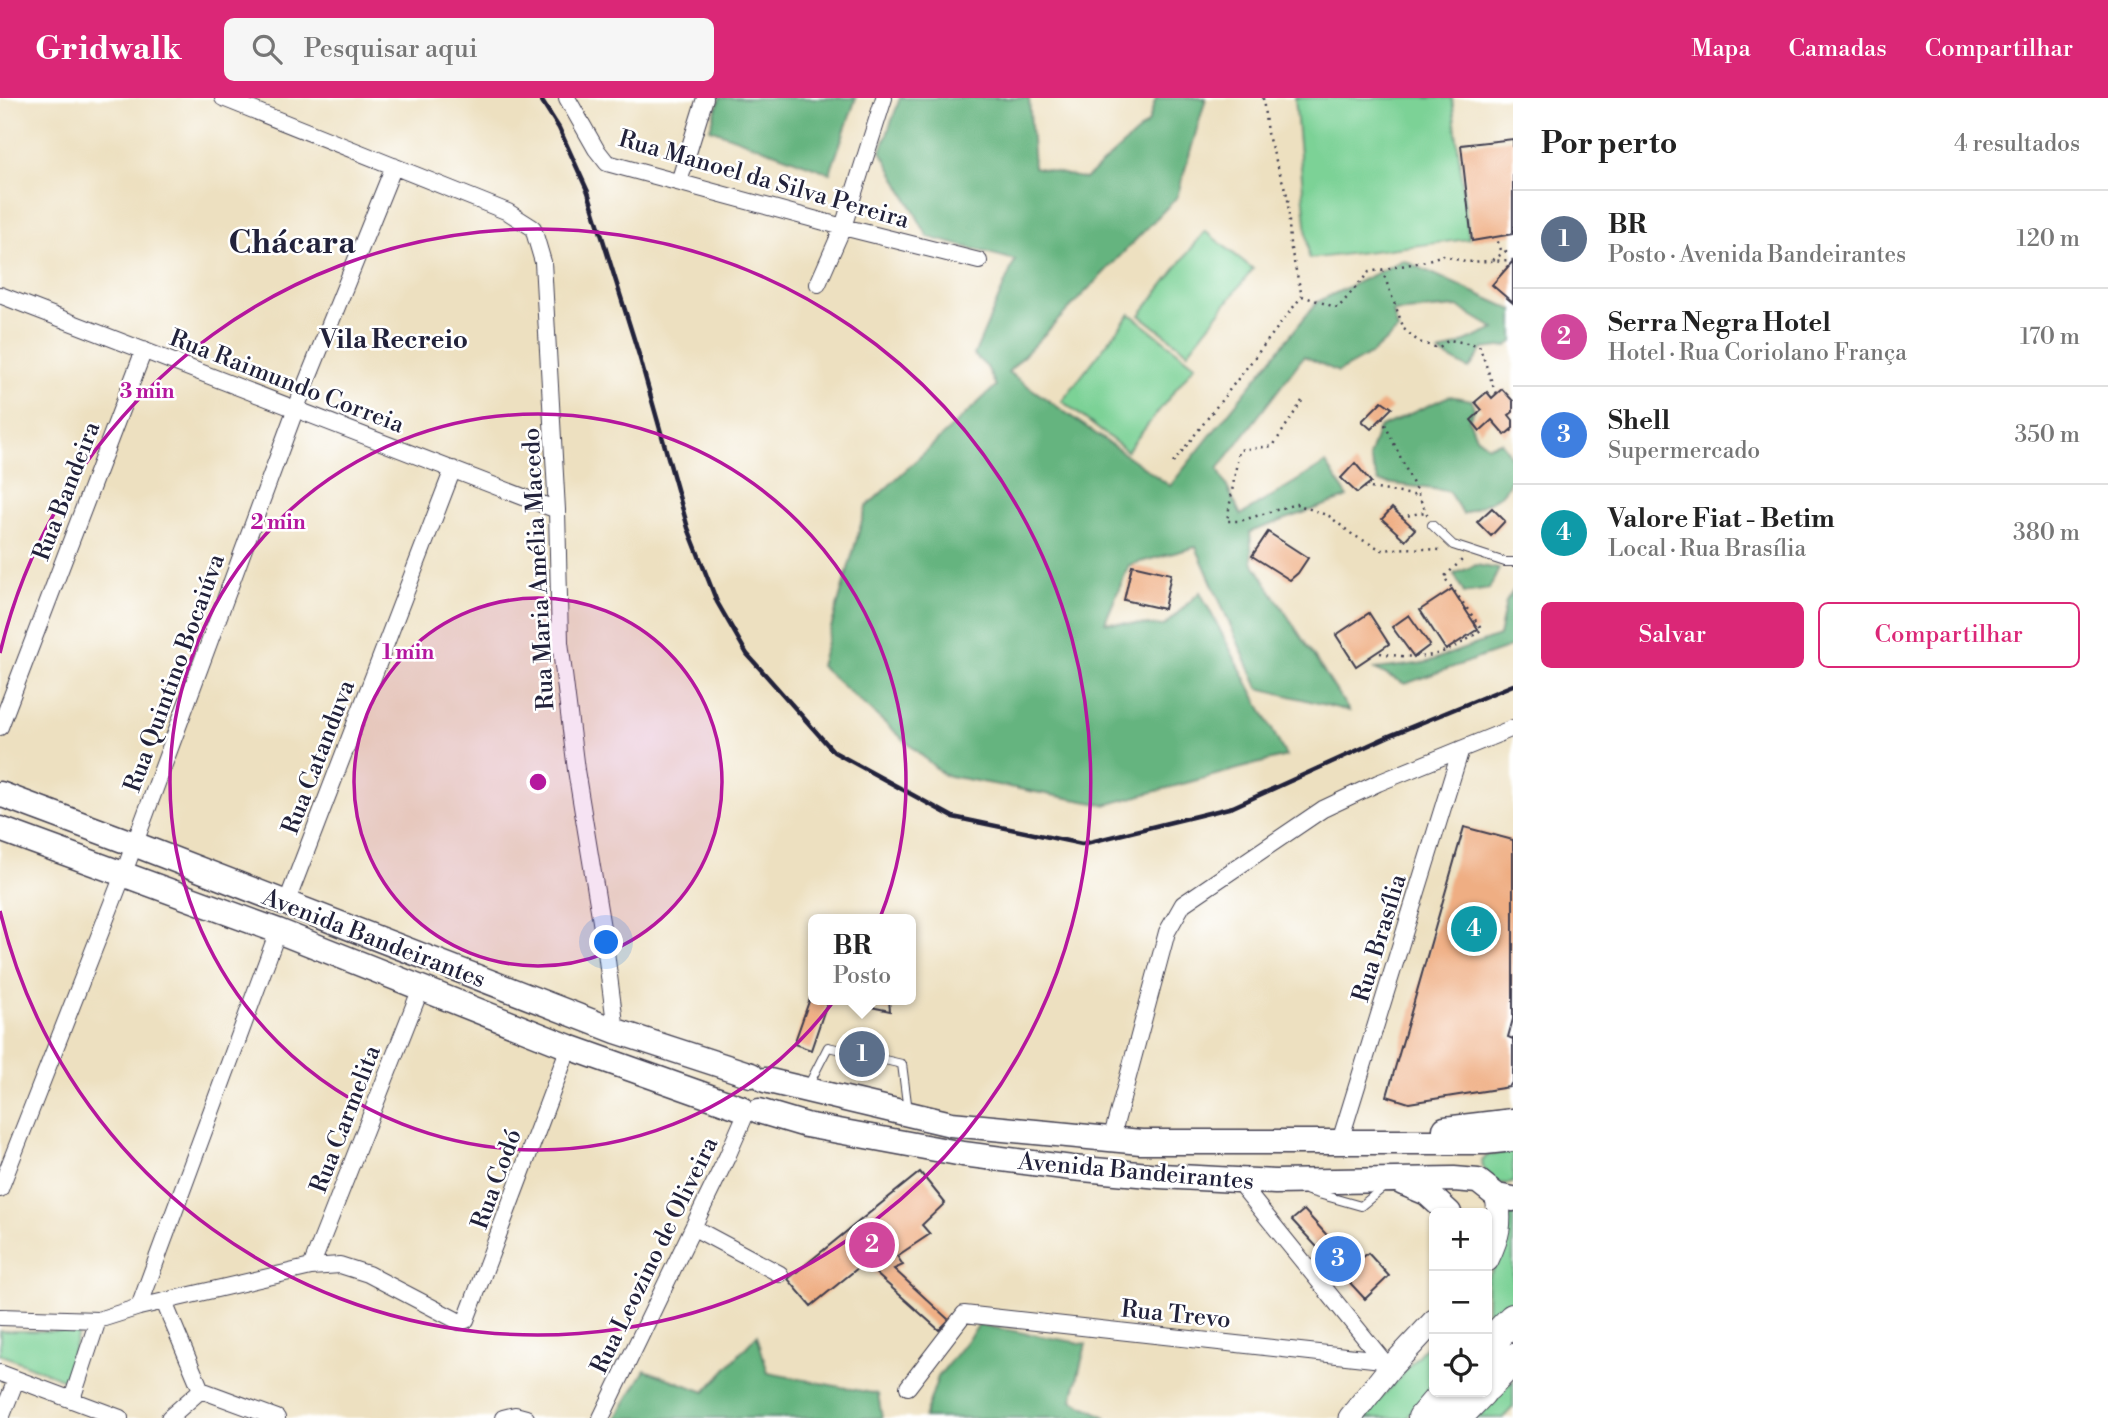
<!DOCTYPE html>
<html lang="pt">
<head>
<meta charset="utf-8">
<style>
	body { margin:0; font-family:"Libre Bodoni",serif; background:#f6f6f6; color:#222 }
	.controls { position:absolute; right:21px; bottom:21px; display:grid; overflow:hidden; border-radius:10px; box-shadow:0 2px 5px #0004 }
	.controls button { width:63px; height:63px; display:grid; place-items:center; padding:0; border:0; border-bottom:2px solid #e0e0e0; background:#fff; color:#222; font:35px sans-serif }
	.you { position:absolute; left:607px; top:845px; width:24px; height:24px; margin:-18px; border:5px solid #fff; border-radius:50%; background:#1a73e8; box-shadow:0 0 0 10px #1a73e833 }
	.badge { display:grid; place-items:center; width:46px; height:46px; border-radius:50%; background:#db2777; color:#fff; font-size:23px; font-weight:700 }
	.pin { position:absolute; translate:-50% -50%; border:4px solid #fff; box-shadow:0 2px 7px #0006 }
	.popup { position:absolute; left:808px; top:816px; width:108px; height:91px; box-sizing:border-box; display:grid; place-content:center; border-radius:10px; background:#fff; filter:drop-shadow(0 2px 5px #0005); font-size:23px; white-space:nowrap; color:#767676 }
	.popup b { font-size:26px; color:#222 }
	.popup::after { content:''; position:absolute; left:50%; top:100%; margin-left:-14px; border:14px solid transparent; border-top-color:#fff }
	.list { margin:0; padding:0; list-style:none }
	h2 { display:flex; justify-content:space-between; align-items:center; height:91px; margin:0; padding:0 28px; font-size:30px }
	h2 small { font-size:23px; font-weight:400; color:#767676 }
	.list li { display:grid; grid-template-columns:46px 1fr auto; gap:21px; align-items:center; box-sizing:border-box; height:98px; padding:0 28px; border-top:2px solid #e0e0e0 }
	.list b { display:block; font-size:26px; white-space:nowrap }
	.list p { margin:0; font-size:23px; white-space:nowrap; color:#767676 }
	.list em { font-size:23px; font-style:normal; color:#767676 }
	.actions { display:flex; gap:14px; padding:21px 28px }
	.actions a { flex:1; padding:16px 0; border:2px solid #db2777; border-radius:10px; text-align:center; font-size:24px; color:#db2777 }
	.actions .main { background:#db2777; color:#fff }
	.icon { flex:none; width:38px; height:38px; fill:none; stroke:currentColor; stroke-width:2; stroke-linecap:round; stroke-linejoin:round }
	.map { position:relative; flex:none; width:1513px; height:1320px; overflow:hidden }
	header { display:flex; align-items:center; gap:42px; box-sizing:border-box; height:98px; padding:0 35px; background:#db2777; color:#fff }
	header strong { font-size:33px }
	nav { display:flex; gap:38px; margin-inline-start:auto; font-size:24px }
	.search { width:490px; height:63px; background:#f6f6f6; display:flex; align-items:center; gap:18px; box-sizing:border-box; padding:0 24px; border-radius:10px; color:#767676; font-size:26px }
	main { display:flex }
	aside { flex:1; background:#fff }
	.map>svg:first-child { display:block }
	.green { fill:#7cd296; stroke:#4f7a68; stroke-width:2 }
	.forest { fill:#65b47f; stroke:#446b5d; stroke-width:2 }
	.building { fill:#efae83 }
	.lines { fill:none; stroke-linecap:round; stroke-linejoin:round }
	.service-casing { stroke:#403e4f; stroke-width:10 }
	.minor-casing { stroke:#403e4f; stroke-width:18 }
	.secondary-casing { stroke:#403e4f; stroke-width:25 }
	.primary-casing { stroke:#403e4f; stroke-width:27 }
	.motorway-casing { stroke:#403e4f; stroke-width:32 }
	.path { stroke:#403e4f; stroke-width:2.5; stroke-dasharray:2 5; stroke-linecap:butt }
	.service { stroke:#fff; stroke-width:8 }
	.minor { stroke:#fff; stroke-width:16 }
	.secondary { stroke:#fff; stroke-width:23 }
	.primary { stroke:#fff; stroke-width:24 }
	.motorway { stroke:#fff; stroke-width:30 }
	.rail { stroke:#22223b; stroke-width:4.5 }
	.ring { fill:none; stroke:#b5179e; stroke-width:3.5 }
	.labels { text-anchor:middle; stroke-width:5; stroke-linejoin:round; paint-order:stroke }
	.street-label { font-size:24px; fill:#22223b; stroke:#fff }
	.neighbourhood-label { font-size:26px; font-weight:bold; fill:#22223b; stroke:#fff }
	.district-label { font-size:32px; font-weight:bold; fill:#22223b; stroke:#fff }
	.centre { fill:#b5179e; stroke:#fff; stroke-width:3.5 }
	.ring-label { font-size:21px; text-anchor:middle; font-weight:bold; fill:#b5179e; stroke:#fff; stroke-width:5; stroke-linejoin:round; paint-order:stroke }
</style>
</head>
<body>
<header>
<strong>Gridwalk</strong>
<div class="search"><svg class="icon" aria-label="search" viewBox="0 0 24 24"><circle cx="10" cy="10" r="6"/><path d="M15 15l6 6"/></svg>Pesquisar aqui</div>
<nav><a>Mapa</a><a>Camadas</a><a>Compartilhar</a></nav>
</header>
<main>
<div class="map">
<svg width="1513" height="1320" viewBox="0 0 1513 1320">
	<rect width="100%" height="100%" fill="#fff"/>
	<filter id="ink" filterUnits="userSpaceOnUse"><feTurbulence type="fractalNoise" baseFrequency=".0143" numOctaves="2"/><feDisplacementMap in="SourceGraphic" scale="14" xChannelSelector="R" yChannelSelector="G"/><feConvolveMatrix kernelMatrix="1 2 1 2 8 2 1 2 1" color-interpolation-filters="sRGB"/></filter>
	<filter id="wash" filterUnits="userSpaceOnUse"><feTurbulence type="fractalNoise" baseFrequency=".00686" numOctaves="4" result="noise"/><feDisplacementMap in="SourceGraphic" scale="28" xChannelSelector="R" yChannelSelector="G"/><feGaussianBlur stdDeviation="1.57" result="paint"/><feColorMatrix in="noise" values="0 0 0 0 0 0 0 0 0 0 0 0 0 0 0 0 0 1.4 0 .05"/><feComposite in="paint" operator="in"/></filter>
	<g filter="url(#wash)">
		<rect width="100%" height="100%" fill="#ede0c0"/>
		<path class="green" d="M 1295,0 L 1452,0 L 1469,141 L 1309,161 Z
			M 1205,133 L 1253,171 L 1188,254 L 1140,217 Z
			M 1130,216 L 1195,267 L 1127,353 L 1062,303 Z
			M 1513,1053 L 1513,1085 C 1497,1088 1483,1080 1482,1063 L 1488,1057 Z
			M 1509,1117 L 1513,1117 L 1513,1206 L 1487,1233 L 1487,1180 L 1492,1173 Z
			M 0,1233 L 79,1233 L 64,1282 L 0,1256 Z
			M 1434,1239 L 1434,1289 L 1407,1320 L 1364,1320 Z
			M 1513,1282 L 1513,1309 L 1503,1320 L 1475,1320 Z"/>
		<path class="forest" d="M 720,0 L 856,0 L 830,75 L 710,31 Z
			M 900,0 L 1029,0 L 1034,69 L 1085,81 L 1148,25 L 1156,0 L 1206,0 L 1177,99 L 1008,274 L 1170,388 L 1317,204 L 1403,162 L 1513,212 L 1513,244 L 1507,248 L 1483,251 L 1469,271 L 1439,255 L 1495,231 L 1458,209 L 1393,214 L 1398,232 L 1372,255 L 1338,274 L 1304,258 L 1218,371 L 1241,417 L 1326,365 L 1348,399 L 1250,434 L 1252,463 L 1349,613 L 1258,590 L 1196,449 L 1129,467 L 1105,524 L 1164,528 L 1200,494 L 1286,658 L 1105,707 L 944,677 L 820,568 L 866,409 L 996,288 L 987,269 L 974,257 L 1015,162 L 928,139 L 881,53 Z
			M 1449,298 L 1472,302 L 1474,312 L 1469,321 L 1476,339 L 1488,348 L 1501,344 C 1509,353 1511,357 1512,369 C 1513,400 1487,404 1463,416 L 1448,393 L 1379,384 L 1369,359 L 1379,330 Z
			M 1476,467 L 1499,471 L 1489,491 L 1464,495 L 1454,476 Z
			M 1513,493 L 1513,548 L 1405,586 L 1375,571 L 1425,565 L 1499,538 L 1506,504 Z
			M 979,1227 L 1086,1246 L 1072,1302 L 1107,1320 L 924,1320 L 938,1279 Z
			M 757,1237 L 768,1275 L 878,1296 L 882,1320 L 616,1320 L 645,1272 L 705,1294 Z"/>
		<g id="blocks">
			<path class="building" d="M 1513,41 L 1513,136 L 1472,143 L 1461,47 Z
				M 1513,163 L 1513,205 L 1492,187 Z
				M 1502,291 L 1513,303 L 1513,314 L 1509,317 L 1513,322 L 1513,330 L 1505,337 L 1492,322 L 1480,333 L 1471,322 L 1482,312 L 1475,304 L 1487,294 L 1492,300 Z
				M 1382,303 L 1392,310 L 1371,331 L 1362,323 Z
				M 1355,365 L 1371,384 L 1357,395 L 1341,380 Z
				M 1392,410 L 1415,431 L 1405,442 L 1382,421 Z
				M 1492,410 L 1505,423 L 1491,438 L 1477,424 Z
				M 1268,434 L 1308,460 L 1298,475 L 1290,482 L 1252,458 Z
				M 1132,467 L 1171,476 L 1164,511 L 1124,502 Z
				M 1452,491 L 1478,531 L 1446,552 L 1420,512 Z
				M 1369,515 L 1389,546 L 1356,568 L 1336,537 Z
				M 1409,517 L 1430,547 L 1414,559 L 1392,529 Z
				M 1464,729 L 1513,742 L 1513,921 L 1508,939 L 1513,941 L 1513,983 L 1509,989 L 1409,1005 L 1387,998 Z
				M 813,892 L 813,902 L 828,902 L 811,952 L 794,946 Z
				M 842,902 L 889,902 L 890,913 L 842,903 Z
				M 920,1074 L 945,1105 L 922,1127 L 930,1136 L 897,1158 L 903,1167 L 894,1171 L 949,1222 L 939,1232 L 864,1165 L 811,1208 L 788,1181 Z
				M 1304,1112 L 1354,1167 L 1368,1155 L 1389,1178 L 1365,1201 L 1292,1122 Z"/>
		</g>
	</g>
	<g filter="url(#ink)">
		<use href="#blocks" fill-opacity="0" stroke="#403e4f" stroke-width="2"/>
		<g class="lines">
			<g class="service-casing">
				<path id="service" d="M 1432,427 L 1453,447 L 1505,464 L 1513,464
					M 807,990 L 828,949 L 902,966 L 908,1013
					M 1308,1093 L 1361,1108 L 1384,1089"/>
			</g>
			<g class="minor-casing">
				<path id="minor" d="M 223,0 L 508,114 L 533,130 L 543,164 L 557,412 L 560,544 L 576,672 L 606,854 L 616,933
					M 567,0 L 596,51 L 607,65 L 843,129 L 979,163
					M 679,84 L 705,0
					M 818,186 L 843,129 L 884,0
					M 0,197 L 557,412
					M 0,629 L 144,252
					M 286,806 L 453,371
					M 1111,1042 L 1167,834 L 1183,806 L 1323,711 L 1378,685 L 1513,630
					M 1340,1043 L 1461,651
					M 1237,1082 L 1385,1265
					M 0,1091 L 123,777 L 296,310 L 394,68
					M 694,1130 L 780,1176
					M 311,1169 L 421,890
					M 164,1204 L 201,1292 L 169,1320
					M 139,1209 L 278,833
					M 0,1219 L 98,1222 L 139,1209 L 311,1169 L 340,1167 L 368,1176 L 460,1224 L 466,1222 L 569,949
					M 0,1275 L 120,1320
					M 908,1289 L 964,1216 L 1382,1262
					M 201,1292 L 277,1320
					M 72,1301 L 98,1222
					M 1,1320 L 16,1282
					M 503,1320 L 515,1317 L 526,1320
					M 601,1320 L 727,1059 L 747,1013"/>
			</g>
			<g class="secondary-casing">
				<path id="secondary" d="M 1487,1162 C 1499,1137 1501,1126 1497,1098
					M 1350,1320 L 1389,1271 L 1434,1223"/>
			</g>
			<g class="primary-casing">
				<path id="primary" d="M 0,696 L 134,746 L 616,933 L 751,977
					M 0,731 L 278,833 L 569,949 L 741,1010
					M 765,982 L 951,1026 L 1141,1044 L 1485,1044 L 1513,1041
					M 759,1013 L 806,1027 L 963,1056 L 1072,1070 L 1160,1078 L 1275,1084 L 1454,1081 L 1478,1083 L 1497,1098 L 1513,1101
					M 1445,1031 L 1513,1023
					M 1403,1085 L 1427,1095 L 1449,1115"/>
			</g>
			<g class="motorway-casing">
				<path id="motorway" d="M 1487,1248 L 1513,1221
					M 1487,1288 L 1513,1261
					M 1423,1320 L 1445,1294
					M 1456,1320 L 1481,1294"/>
			</g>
			<path class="path" d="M 1263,0 L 1267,35 L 1288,100 L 1290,147 L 1302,198 L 1338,210 L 1369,174 L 1422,164 L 1443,157 L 1465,164 L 1513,162
				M 1493,162 L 1506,153 L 1501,152 L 1496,139
				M 1382,172 L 1404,231 L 1419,244 L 1438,250 L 1449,242 L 1479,247 L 1496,296
				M 1302,303 L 1273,348 L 1239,352 L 1227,423 L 1240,423 L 1296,406 L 1329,418 L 1353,437 L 1382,452 L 1407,450 L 1441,452
				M 1382,320 L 1428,418
				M 1511,332 L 1513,335
				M 1173,365 L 1302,198
				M 1364,389 L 1419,398
				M 1401,419 L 1425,414
				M 1380,555 C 1424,563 1446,559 1482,531 L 1444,479 L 1462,462"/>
			<use href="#service" class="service"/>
			<use href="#minor" class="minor"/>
			<use href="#secondary" class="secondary"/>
			<use href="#primary" class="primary"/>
			<use href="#motorway" class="motorway"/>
			<path class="rail" d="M 540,0 L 559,30 L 588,94 L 639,257 L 688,430 L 717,504 L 747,556 L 834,654 L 953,719 L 1082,746 L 1233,709 L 1389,638 L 1513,587"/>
		</g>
	</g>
	<circle cx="538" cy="684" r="184" fill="#b5179e" fill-opacity=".12"/>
	<g class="ring">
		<circle cx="538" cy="684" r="184"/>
		<circle cx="538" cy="684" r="368"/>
		<path d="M0 555A553 553 0 1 1 0 813"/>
	</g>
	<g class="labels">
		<g class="street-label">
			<text transform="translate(764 81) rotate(16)" y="8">Rua Manoel da Silva Pereira</text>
			<text transform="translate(287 283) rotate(21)" y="8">Rua Raimundo Correia</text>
			<text transform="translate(66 393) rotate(-69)" y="8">Rua Bandeira</text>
			<text transform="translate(538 471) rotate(-93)" y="8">Rua Maria Amélia Macedo</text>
			<text transform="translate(174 575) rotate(-70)" y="8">Rua Quintino Bocaiúva</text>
			<text transform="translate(318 659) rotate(-69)" y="8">Rua Catanduva</text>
			<text transform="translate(374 840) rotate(21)" y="8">Avenida Bandeirantes</text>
			<text transform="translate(1379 840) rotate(-73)" y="8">Rua Brasília</text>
			<text transform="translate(345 1021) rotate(-69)" y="8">Rua Carmelita</text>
			<text transform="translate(1136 1073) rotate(5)" y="8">Avenida Bandeirantes</text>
			<text transform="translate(496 1081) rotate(-70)" y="8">Rua Codó</text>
			<text transform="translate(654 1157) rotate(-64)" y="8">Rua Leozino de Oliveira</text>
			<text transform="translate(1176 1216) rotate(6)" y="8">Rua Trevo</text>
		</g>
		<g class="neighbourhood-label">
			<text x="394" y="250">Vila Recreio</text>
		</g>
		<g class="district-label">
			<text x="292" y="155">Chácara</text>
		</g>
	</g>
	<circle cx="538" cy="684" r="10" class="centre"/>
	<g class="ring-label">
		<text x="147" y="300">3 min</text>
		<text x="278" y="431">2 min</text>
		<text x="408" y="561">1 min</text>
	</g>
</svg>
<div class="controls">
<button>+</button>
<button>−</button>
<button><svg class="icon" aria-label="locate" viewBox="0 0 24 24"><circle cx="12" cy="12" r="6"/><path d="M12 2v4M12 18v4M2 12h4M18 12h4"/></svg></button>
</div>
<div class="you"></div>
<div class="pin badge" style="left:862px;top:956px;background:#5c6f8a">1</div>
<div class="popup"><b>BR</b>Posto</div>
<div class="pin badge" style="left:872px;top:1147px;background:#d1479c">2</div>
<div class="pin badge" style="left:1338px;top:1161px;background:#3f7fe0">3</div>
<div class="pin badge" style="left:1474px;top:831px;background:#0f9aa8">4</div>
</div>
<aside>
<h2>Por perto<small>4 resultados</small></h2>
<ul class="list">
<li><span class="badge" style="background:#5c6f8a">1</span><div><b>BR</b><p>Posto · Avenida Bandeirantes</p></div><em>120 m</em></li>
<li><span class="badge" style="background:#d1479c">2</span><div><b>Serra Negra Hotel</b><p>Hotel · Rua Coriolano França</p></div><em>170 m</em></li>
<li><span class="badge" style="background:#3f7fe0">3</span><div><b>Shell</b><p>Supermercado</p></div><em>350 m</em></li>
<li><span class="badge" style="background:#0f9aa8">4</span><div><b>Valore Fiat - Betim</b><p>Local · Rua Brasília</p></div><em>380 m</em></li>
</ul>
<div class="actions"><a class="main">Salvar</a><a>Compartilhar</a></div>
</aside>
</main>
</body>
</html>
